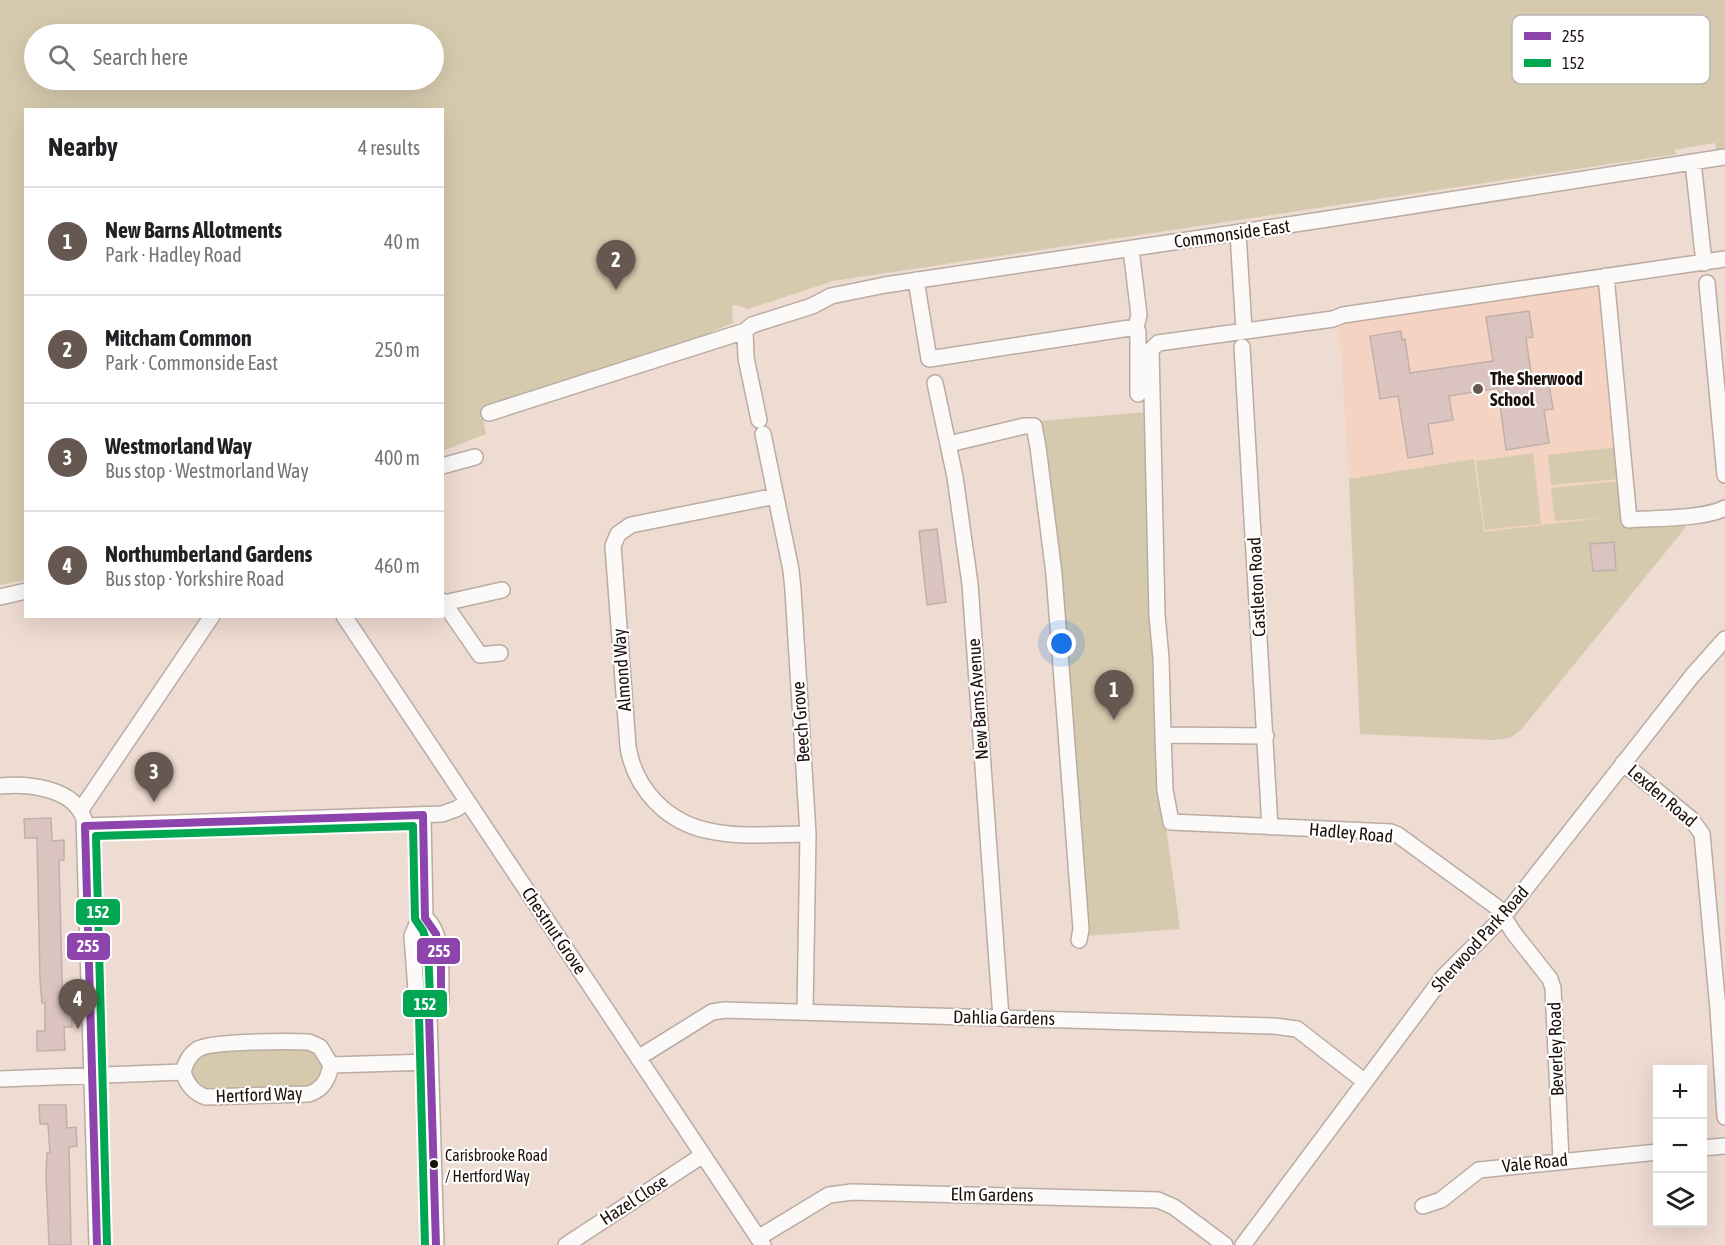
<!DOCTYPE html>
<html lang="en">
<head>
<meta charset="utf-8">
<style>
	body { margin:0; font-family:"Asap Condensed",sans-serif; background:#f6f6f6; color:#202124 }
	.controls { position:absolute; right:18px; bottom:18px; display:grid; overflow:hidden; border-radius:0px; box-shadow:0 6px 24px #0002 }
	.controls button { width:54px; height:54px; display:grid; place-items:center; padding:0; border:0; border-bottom:2px solid #e0e0e0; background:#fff; color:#202124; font:30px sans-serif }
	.you { position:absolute; left:1062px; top:644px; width:21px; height:21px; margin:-15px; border:4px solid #fff; border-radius:50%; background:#1a73e8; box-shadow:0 0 0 9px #1a73e833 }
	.badge { display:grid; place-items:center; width:39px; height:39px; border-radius:50%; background:#665750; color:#fff; font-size:20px; font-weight:700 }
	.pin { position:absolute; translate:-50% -50px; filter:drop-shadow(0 2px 3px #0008) }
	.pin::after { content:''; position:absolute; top:32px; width:21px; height:18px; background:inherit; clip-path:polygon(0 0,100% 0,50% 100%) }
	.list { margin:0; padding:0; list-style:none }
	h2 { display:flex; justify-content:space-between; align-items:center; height:78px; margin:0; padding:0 24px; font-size:26px }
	h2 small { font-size:20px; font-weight:400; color:#757577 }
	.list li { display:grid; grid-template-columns:39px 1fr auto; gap:18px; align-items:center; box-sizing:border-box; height:108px; padding:0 24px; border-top:2px solid #e0e0e0 }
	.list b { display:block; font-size:22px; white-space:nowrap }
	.list p { margin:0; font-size:20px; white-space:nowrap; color:#757577 }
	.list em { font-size:20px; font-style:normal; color:#757577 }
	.icon { flex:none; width:33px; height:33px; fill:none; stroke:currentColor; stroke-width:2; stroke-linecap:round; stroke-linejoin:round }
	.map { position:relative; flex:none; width:1725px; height:1245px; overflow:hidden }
	.search { position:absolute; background:#fff; box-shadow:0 6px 24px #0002; left:24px; top:24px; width:420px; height:66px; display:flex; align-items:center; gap:15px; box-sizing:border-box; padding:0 21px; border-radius:33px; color:#757577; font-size:22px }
	.panel { position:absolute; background:#fff; box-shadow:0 6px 24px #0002; left:24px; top:108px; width:420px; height:510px; border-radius:0px }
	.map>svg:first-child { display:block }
	.built { fill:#f4d3c2 }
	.green { fill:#d6caae; fill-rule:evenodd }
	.building { fill:#dbc4bf; stroke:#c0b0ab; stroke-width:1.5 }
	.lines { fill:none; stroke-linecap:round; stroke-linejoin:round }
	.minor-casing { stroke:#baaba3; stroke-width:18 }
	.minor { stroke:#fcfaf8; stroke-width:15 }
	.bus-1-casing { stroke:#fff; stroke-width:12 }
	.bus-2-casing { stroke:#fff; stroke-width:12 }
	.bus-1 { stroke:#8e44ad; stroke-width:8 }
	.bus-2 { stroke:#00a651; stroke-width:8 }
	.poi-dot { fill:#665750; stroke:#fff; stroke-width:2 }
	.bus-dot { fill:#1c100a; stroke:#fff; stroke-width:2 }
	.labels { text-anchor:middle; stroke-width:4.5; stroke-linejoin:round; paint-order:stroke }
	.bus-label { font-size:16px; fill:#1c100a; stroke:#fff; text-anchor:start }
	.street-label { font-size:18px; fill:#1c100a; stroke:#fff }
	.poi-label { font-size:18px; font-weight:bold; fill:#1c100a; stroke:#fff; text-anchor:start }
	.key { fill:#fff; stroke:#bbb7b6; stroke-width:1.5 }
	.key-label { font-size:16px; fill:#1c100a }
	.line-badge { stroke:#fff; stroke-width:2 }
	.badge-label { font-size:16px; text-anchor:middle; font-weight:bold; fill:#fff }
</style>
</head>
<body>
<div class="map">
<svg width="1725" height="1245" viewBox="0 0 1725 1245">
	<rect width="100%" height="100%" fill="#eedbd1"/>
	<path class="built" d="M 1602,283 L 1625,515 L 1484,532 L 1474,459 L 1349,479 L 1339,320 Z"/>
	<path class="green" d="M 0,0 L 1725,0 L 1725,150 L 1716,152 L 1715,143 L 1674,150 L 1677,154 L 833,281 L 748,309 L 736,305 L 732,306 L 733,323 L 634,364 L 482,411 L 486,434 L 443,451 L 442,110 L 26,110 L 25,580 L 0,585 ZM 34,34 L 434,34 L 434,80 L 34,80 Z
		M 1147,412 L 1162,797 L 1180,929 L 1084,936 L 1038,421 Z
		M 1617,447 L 1620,479 L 1551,485 L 1548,455 Z
		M 1533,453 L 1541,524 L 1485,530 L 1476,461 Z
		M 1474,459 L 1484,532 L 1608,517 L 1555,521 L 1551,488 L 1620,481 L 1626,527 L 1682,521 L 1686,527 L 1521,730 L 1510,738 L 1493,740 L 1360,734 L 1349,479 Z
		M 301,1047 L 311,1048 L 322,1061 L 323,1074 L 312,1087 L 203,1090 C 194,1080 190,1072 195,1058 L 208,1051 Z"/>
	<path class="building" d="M 1529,311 L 1533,337 L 1526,338 L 1532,380 L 1548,378 L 1553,409 L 1544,410 L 1549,443 L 1506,450 L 1498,388 L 1449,396 L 1453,420 L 1428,424 L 1433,454 L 1408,458 L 1398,396 L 1380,399 L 1370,336 L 1401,331 L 1402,340 L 1405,339 L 1410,373 L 1493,361 L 1486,317 Z
		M 937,529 L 946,602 L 927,605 L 919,531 Z
		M 1614,542 L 1616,570 L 1593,571 L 1590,544 Z
		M 51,818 L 52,841 L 64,840 L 64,860 L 59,860 L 62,978 L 64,1008 L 72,1008 L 72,1027 L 64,1027 L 65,1050 L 37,1051 L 37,1031 L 45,1031 L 45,1003 L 42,1003 L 40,980 L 37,838 L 25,838 L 24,819 Z
		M 39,1105 L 66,1105 L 67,1128 L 76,1127 L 77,1146 L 69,1147 L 71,1245 L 49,1245 L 46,1176 L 47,1153 L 50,1153 L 48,1124 L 40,1124 Z"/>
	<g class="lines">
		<g class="minor-casing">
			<path id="minor" d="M 1693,162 L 1704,263
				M 1238,233 L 1244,330
				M 1606,276 L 1629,520 C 1653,518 1705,519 1725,508
				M 916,280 L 929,359 L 1136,327 L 1139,315 L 1131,249
				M 1707,283 L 1725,475
				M 1136,327 L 1138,332 L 1138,394
				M 745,331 L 746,358 L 759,420
				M 1242,347 L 1270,827
				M 935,383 L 955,477 L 970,584 L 1001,1018
				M 489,413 L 745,331 L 752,325 L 812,306 L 831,296 L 885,285 L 1321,220 L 1725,157
				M 763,434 L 791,570 L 793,590 L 808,834 L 805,1012
				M 949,444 L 1024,426 L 1034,426 L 1038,447 L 1054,574 L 1081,929 L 1079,940
				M 442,466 L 475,457
				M 776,496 L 631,525 L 618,534 L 613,546 L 628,747 C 635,789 667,823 710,831 C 741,838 776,834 808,834
				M 0,597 L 26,591
				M 442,601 L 444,603 L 502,590
				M 444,603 L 480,655 L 500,653
				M 344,616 L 763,1245
				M 1163,735 L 1165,790 L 1171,822 L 1391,832 L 1398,835 L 1498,908 L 1513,932 L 1550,979 L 1553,988 L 1561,1160
				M 1266,736 L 1163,735 L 1161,658 L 1157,615 L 1151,350 L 1158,343 L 1333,319 L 1343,315 L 1725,259
				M 1623,763 L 1691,819 L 1702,834 L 1718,1009 L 1725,1117
				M 0,786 C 28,783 74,788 84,819 L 97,1245
				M 80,811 L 212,616
				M 423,815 L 425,918 C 445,933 440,976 441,1000 L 439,1006 L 429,1015 L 436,1245
				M 85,826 L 442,814 L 456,809 L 467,802
				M 425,918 L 417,924 L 412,936 L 417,1004 L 421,1010 L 429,1015
				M 638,1058 L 712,1012 L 725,1010 L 1274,1026 L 1297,1029 L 1364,1081
				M 183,1072 C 186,1062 189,1055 198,1049 C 211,1041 290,1041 309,1042 L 320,1047 L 331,1065 L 430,1062
				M 0,1079 L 183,1072 C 187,1084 193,1093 206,1097 L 309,1094 C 323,1089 328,1080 331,1065
				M 1702,1148 L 1725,1146
				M 1423,1206 L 1441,1200 L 1479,1170 L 1658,1152
				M 758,1238 L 829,1195 L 852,1192 L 1158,1200 L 1174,1207 L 1225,1245
				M 566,1245 L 703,1155
				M 1243,1245 L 1444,976 L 1504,916 L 1692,676 L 1725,639"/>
		</g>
		<use href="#minor" class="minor"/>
		<g class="bus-1-casing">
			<path id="bus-1" d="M 97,1245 L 85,826 L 423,815 L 425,918 L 436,934 L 441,967 L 441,1000 L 439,1006 L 429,1015 L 436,1245"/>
		</g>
		<g class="bus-2-casing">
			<path id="bus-2" d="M 107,1245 L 96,836 L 413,826 L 415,919 L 423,931 L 428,946 L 430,998 L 421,1009 L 419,1015 L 425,1245"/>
		</g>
		<use href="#bus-1" class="bus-1"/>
		<use href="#bus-2" class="bus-2"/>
	</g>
	<circle class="poi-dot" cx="1478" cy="389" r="6"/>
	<circle class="bus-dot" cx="434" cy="1164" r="5"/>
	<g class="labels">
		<g class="bus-label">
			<text x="445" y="1161">Carisbrooke Road<tspan x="445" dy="21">/ Hertford Way</tspan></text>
		</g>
		<g class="street-label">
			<text transform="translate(1232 234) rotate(-8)" y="6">Commonside East</text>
			<text transform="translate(1257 587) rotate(-93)" y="6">Castleton Road</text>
			<text transform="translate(622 670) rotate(-94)" y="6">Almond Way</text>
			<text transform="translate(978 699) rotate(-94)" y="6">New Barns Avenue</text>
			<text transform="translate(801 722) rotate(-94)" y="6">Beech Grove</text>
			<text transform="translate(1662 796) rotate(41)" y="6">Lexden Road</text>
			<text transform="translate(1351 833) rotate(5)" y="6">Hadley Road</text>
			<text transform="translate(554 931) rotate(56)" y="6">Chestnut Grove</text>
			<text transform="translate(1480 939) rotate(-48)" y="6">Sherwood Park Road</text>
			<text transform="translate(1004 1018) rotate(1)" y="6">Dahlia Gardens</text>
			<text transform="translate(1556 1049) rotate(-92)" y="6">Beverley Road</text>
			<text transform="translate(259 1095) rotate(-2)" y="6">Hertford Way</text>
			<text transform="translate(1535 1163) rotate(-6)" y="6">Vale Road</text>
			<text transform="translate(992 1195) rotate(1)" y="6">Elm Gardens</text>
			<text transform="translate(634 1200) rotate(-33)" y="6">Hazel Close</text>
		</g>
		<g class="poi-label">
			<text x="1490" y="385">The Sherwood<tspan x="1490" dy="21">School</tspan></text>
		</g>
	</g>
	<rect x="1512" y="15" width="198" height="69" rx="9" class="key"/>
	<rect x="1524" y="32" width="27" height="8" fill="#8e44ad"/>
	<rect x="1524" y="59" width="27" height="8" fill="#00a651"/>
	<g class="key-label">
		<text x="1562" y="42">255</text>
		<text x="1562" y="69">152</text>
	</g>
	<g class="line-badge">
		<rect x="75" y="898" width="46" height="28" rx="6" fill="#00a651"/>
		<rect x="66" y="932" width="45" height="29" rx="6" fill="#8e44ad"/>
		<rect x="416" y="937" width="45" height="28" rx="6" fill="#8e44ad"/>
		<rect x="402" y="989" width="46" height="29" rx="6" fill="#00a651"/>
	</g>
	<g class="badge-label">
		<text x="98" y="918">152</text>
		<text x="88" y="952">255</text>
		<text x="439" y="957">255</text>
		<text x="425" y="1010">152</text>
	</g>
</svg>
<div class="controls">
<button>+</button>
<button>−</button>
<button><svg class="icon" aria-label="layers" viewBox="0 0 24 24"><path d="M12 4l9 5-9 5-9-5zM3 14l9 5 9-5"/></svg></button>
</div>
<div class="you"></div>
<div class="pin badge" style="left:1114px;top:720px">1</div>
<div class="pin badge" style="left:616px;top:290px">2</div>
<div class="pin badge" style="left:154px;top:802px">3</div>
<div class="pin badge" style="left:78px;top:1029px">4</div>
<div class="search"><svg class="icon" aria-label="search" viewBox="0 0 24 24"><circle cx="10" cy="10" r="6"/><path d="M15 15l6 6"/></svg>Search here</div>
<section class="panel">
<h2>Nearby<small>4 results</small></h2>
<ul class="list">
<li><span class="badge">1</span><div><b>New Barns Allotments</b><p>Park · Hadley Road</p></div><em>40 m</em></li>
<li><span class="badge">2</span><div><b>Mitcham Common</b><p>Park · Commonside East</p></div><em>250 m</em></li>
<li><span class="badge">3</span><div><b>Westmorland Way</b><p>Bus stop · Westmorland Way</p></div><em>400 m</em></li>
<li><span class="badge">4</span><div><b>Northumberland Gardens</b><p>Bus stop · Yorkshire Road</p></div><em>460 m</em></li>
</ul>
</section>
</div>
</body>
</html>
